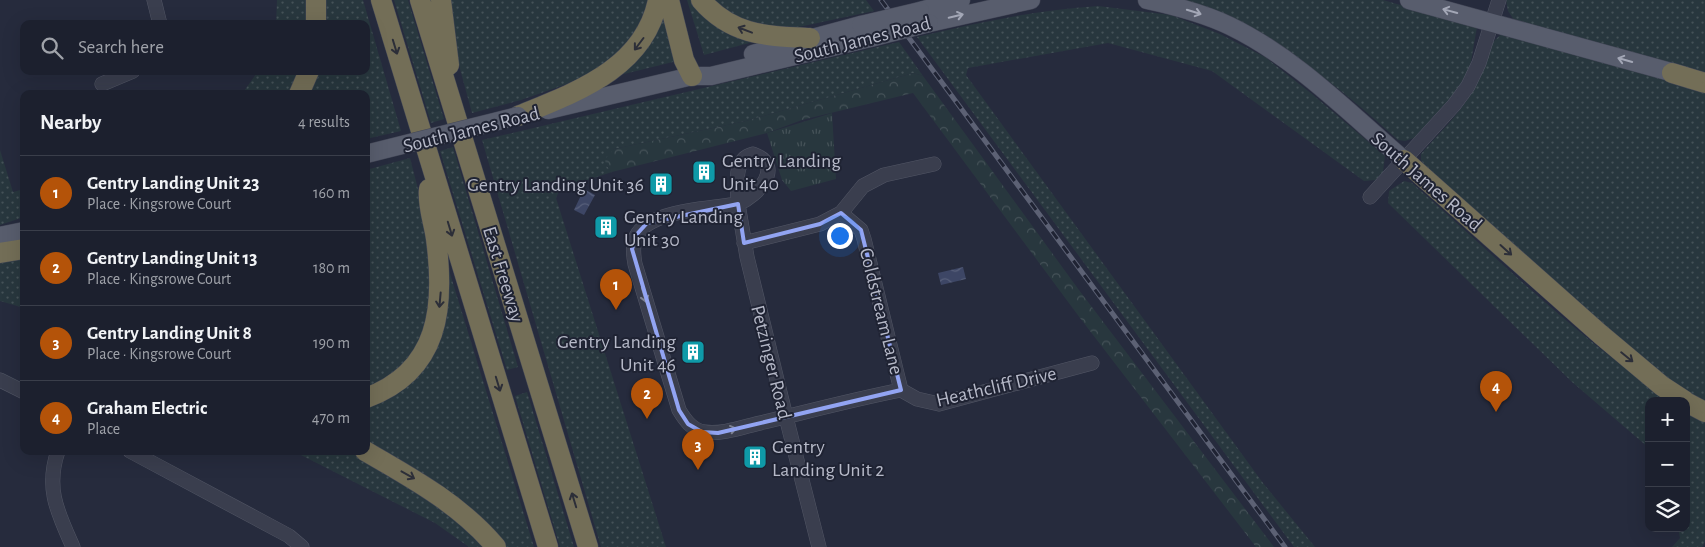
<!DOCTYPE html>
<html lang="en">
<head>
<meta charset="utf-8">
<style>
	body { margin:0; font-family:"Alegreya Sans",sans-serif; background:#252836; color:#f1f3f6 }
	.controls { position:absolute; right:15px; bottom:15px; display:grid; overflow:hidden; border-radius:10px; box-shadow:0 5px 20px #0002 }
	.controls button { width:45px; height:45px; display:grid; place-items:center; padding:0; border:0; border-bottom:1px solid #3a3e4a; background:#1c202e; color:#f1f3f6; font:25px sans-serif }
	.you { position:absolute; left:839px; top:235px; width:18px; height:18px; margin:-12px; border:4px solid #fff; border-radius:50%; background:#1a73e8; box-shadow:0 0 0 8px #1a73e833 }
	.badge { display:grid; place-items:center; width:32px; height:32px; border-radius:50%; background:#b45309; color:#fff; font-size:16px; font-weight:700 }
	.pin { position:absolute; translate:-50% -41px; filter:drop-shadow(0 1px 2px #0008) }
	.pin::after { content:''; position:absolute; top:26px; width:18px; height:15px; background:inherit; clip-path:polygon(0 0,100% 0,50% 100%) }
	.list { margin:0; padding:0; list-style:none }
	h2 { display:flex; justify-content:space-between; align-items:center; height:65px; margin:0; padding:0 20px; font-size:21px }
	h2 small { font-size:16px; font-weight:400; color:#a0a3aa }
	.list li { display:grid; grid-template-columns:32px 1fr auto; gap:15px; align-items:center; box-sizing:border-box; height:75px; padding:0 20px; border-top:1px solid #3a3e4a }
	.list b { display:block; font-size:19px; white-space:nowrap }
	.list p { margin:0; font-size:16px; white-space:nowrap; color:#a0a3aa }
	.list em { font-size:16px; font-style:normal; color:#a0a3aa }
	.icon { flex:none; width:28px; height:28px; fill:none; stroke:currentColor; stroke-width:2; stroke-linecap:round; stroke-linejoin:round }
	.map { position:relative; flex:none; width:1705px; height:547px; overflow:hidden }
	.search { position:absolute; background:#1c202e; box-shadow:0 5px 20px #0002; left:20px; top:20px; width:350px; height:55px; display:flex; align-items:center; gap:12px; box-sizing:border-box; padding:0 18px; border-radius:10px; color:#a0a3aa; font-size:19px }
	.panel { position:absolute; background:#1c202e; box-shadow:0 5px 20px #0002; left:20px; top:90px; width:350px; height:365px; border-radius:10px }
	.map>svg:first-child { display:block }
	.grass { fill:url(#grass-dots) }
	.forest { fill:url(#forest-crowns) }
	.park { fill:url(#park-tufts) }
	.water { fill:url(#water-waves) }
	.lines { fill:none; stroke-linecap:round; stroke-linejoin:round }
	.minor-casing { stroke:#525665; stroke-width:15 }
	.major-casing { stroke:#434757; stroke-width:19 }
	.highway-casing { stroke:#424655; stroke-width:21 }
	.minor { stroke:#3a3e4e; stroke-width:14 }
	.major { stroke:#585d6d; stroke-width:18 }
	.highway { stroke:#736e57; stroke-width:20 }
	.rail-casing { stroke:#5c6174; stroke-width:5 }
	.rail { stroke:#1f2333; stroke-width:3; stroke-dasharray:9; stroke-linecap:butt }
	.major-bridge-casing { stroke:#434757; stroke-width:19; stroke-linecap:butt }
	.major-bridge { stroke:#585d6d; stroke-width:18 }
	.oneway { stroke:#a3a7b6 }
	.oneway2 { stroke:#2c2e38 }
	.oneway3 { stroke:#7e8291 }
	.marked { fill:none; stroke:#92a4f2; stroke-width:4; stroke-linejoin:round }
	.labels { text-anchor:middle; stroke-width:4; stroke-linejoin:round; paint-order:stroke }
	.street-label { font-size:20px; fill:#b6b9c8; stroke:#1f2333 }
	.poi-label { font-size:20px; fill:#b6b9c8; stroke:#1f2333; text-anchor:start }
</style>
</head>
<body>
<div class="map">
<svg width="1705" height="547" viewBox="0 0 1705 547">
	<defs>
		<pattern id="grass-dots" width="8" height="8" patternUnits="userSpaceOnUse" patternTransform="scale(1.25)"><rect width="8" height="8" fill="#28373e"/><path d="M2 2h.1M6 6h.1" fill="none" stroke="#455258" stroke-width="1.8" stroke-linecap="round"/></pattern>
		<pattern id="forest-crowns" width="20" height="18" patternUnits="userSpaceOnUse" patternTransform="scale(1.25)"><rect width="20" height="18" fill="#28373e"/><path d="M2 6a3 3 0 1 1 6 0M12 15a3 3 0 1 1 6 0" fill="none" stroke="#455258"/></pattern>
		<pattern id="park-tufts" width="24" height="20" patternUnits="userSpaceOnUse" patternTransform="scale(1.25)"><rect width="24" height="20" fill="#28373e"/><path d="M3 7l-1-3M5 7V3M7 7l1-3M15 17l-1-3M17 17v-4M19 17l1-3" fill="none" stroke="#455258"/></pattern>
		<pattern id="water-waves" width="16" height="10" patternUnits="userSpaceOnUse" patternTransform="scale(1.25)"><rect width="16" height="10" fill="#3d4665"/><path d="M0 5q4-4 8 0t8 0" fill="none" stroke="#575f7a"/></pattern>
	</defs>
	<rect width="100%" height="100%" fill="#262b3d"/>
	<path class="grass" d="M 277,0 L 308,0 L 308,24 L 276,24 Z
		M 319,0 L 363,0 L 401,131 L 366,139 L 366,94 L 302,94 L 312,71 L 366,71 L 366,24 L 320,24 Z
		M 394,0 L 408,0 L 444,119 L 431,123 Z
		M 447,0 L 649,0 L 632,41 L 599,69 L 564,85 L 521,100 L 472,113 L 460,69 Z
		M 687,0 L 693,0 L 753,42 L 704,55 Z
		M 710,0 L 866,0 L 874,11 L 794,28 L 770,27 L 736,19 Z
		M 1179,0 L 1383,0 L 1477,27 L 1470,67 L 1456,92 L 1414,138 L 1405,141 L 1398,140 C 1343,90 1253,15 1179,0 Z
		M 1506,0 L 1705,0 L 1705,74 L 1514,20 L 1508,11 Z
		M 1098,6 L 1171,15 L 1220,34 L 1265,57 L 1312,94 L 1385,156 L 1383,172 L 1376,180 L 1364,181 L 1212,71 L 1108,43 L 968,68 L 966,75 L 1263,483 L 1315,547 L 1294,547 L 917,37 C 977,23 1036,10 1098,6 Z
		M 661,11 L 677,61 L 612,77 Z
		M 1502,34 L 1705,91 L 1705,402 L 1658,374 L 1425,167 L 1421,160 L 1421,154 C 1442,130 1467,107 1480,77 C 1487,60 1486,45 1502,34 Z
		M 899,42 L 923,76 L 913,73 L 746,121 L 614,149 L 606,165 L 612,172 L 560,189 L 556,198 L 666,547 L 601,547 L 482,140 Z
		M 258,71 L 300,71 L 289,94 L 242,94 Z
		M 453,147 L 518,367 L 507,370 L 440,151 Z
		M 0,150 L 13,192 L 24,189 L 24,217 L 0,225 Z
		M 410,158 L 426,220 L 433,285 L 422,339 L 403,367 L 366,391 L 366,170 Z
		M 1404,181 L 1412,183 C 1496,257 1578,338 1671,401 L 1649,401 L 1649,448 L 1572,382 L 1388,203 L 1389,191 Z
		M 24,258 L 24,308 L 0,301 L 0,263 Z
		M 448,267 L 534,547 L 502,547 L 366,448 L 366,404 L 402,385 Z
		M 527,392 L 574,547 L 560,547 L 515,396 Z
		M 1686,410 L 1705,420 L 1705,542 L 1702,547 L 1672,547 L 1680,538 L 1678,528 L 1686,528 Z
		M 293,451 L 348,451 L 394,477 L 435,503 L 485,547 L 469,547 L 435,523 Z"/>
	<path class="forest" d="M 913,73 L 923,76 L 1079,290 L 1274,547 L 1256,547 L 1080,318 L 913,93 L 802,120 L 767,133 L 612,172 L 606,165 L 605,159 L 614,149 L 746,121 Z"/>
	<path class="park" d="M 832,113 L 836,179 L 791,191 L 782,180 L 767,133 Z"/>
	<path class="water" d="M 584,189 L 595,195 L 584,215 L 574,210 Z
		M 963,267 L 966,279 L 941,285 L 938,273 Z"/>
	<g class="lines">
		<g class="minor-casing">
			<path id="minor" d="M 154,0 L 160,24
				M 102,84 L 133,71
				M 753,154 C 786,166 757,196 738,204 C 738,187 732,159 753,154 Z
				M 1370,197 L 1454,105 L 1468,86 L 1479,63 L 1499,0
				M 841,213 L 861,230 L 864,239 L 901,390
				M 744,243 L 820,224 L 841,213 L 863,186 L 884,175 L 934,164
				M 0,380 L 24,392
				M 58,451 C 45,489 58,513 73,547
				M 130,451 L 289,536 L 302,547
				M 819,547 L 786,417 L 747,257 L 738,204 C 712,208 654,210 638,233 C 632,242 633,253 635,264 L 679,410 C 685,420 692,430 704,432 C 723,435 745,426 764,422 C 810,411 855,399 901,390 L 917,399 L 939,404 L 1092,363"/>
		</g>
		<g class="major-casing">
			<path id="major" d="M 1147,0 C 1175,6 1203,13 1230,26 C 1296,58 1348,112 1404,160
				M 1409,0 L 1685,76
				M 920,11 L 961,0
				M 929,23 L 1031,0
				M 753,54 L 861,25
				M 548,110 L 692,76 L 711,76 L 870,38
				M 0,236 L 24,231"/>
		</g>
		<g class="highway-casing">
			<path id="highway" d="M 381,0 L 548,547
				M 420,0 L 588,547
				M 441,0 L 449,65
				M 669,0 L 684,60 L 692,76
				M 701,0 C 732,36 767,36 810,38
				M 316,24 L 316,0
				M 1672,73 L 1705,83
				M 299,94 L 309,71
				M 518,116 C 576,92 644,69 658,0
				M 1404,160 L 1600,334 L 1662,386 L 1685,401
				M 0,253 L 24,249
				M 366,398 C 440,371 445,306 436,239 C 434,223 427,205 429,189
				M 1686,402 L 1705,412
				M 365,451 C 412,478 461,505 496,547"/>
		</g>
		<use href="#minor" class="minor"/>
		<use href="#major" class="major"/>
		<use href="#highway" class="highway"/>
		<g class="rail-casing">
			<path id="rail" d="M 881,0 L 1285,547"/>
		</g>
		<use href="#rail" class="rail"/>
		<g class="major-bridge-casing">
			<path id="major-bridge" d="M 861,25 L 920,11
				M 870,38 L 929,23
				M 366,154 L 518,116"/>
		</g>
		<use href="#major-bridge" class="major-bridge"/>
	</g>
	<defs><path id="oneway-shaft" d="M-6 0H5M1.5-3L5.5 0L1.5 3" fill="none" stroke-width="1.6" stroke-linecap="round" stroke-linejoin="round" transform="scale(1.25)"/></defs>
	<g class="oneway">
		<use href="#oneway-shaft" transform="translate(1450 11) rotate(-165)"/>
		<use href="#oneway-shaft" transform="translate(1194 12) rotate(17)"/>
		<use href="#oneway-shaft" transform="translate(956 16) rotate(-13)"/>
		<use href="#oneway-shaft" transform="translate(1625 60) rotate(-164)"/>
	</g>
	<g class="oneway2">
		<use href="#oneway-shaft" transform="translate(745 30) rotate(-159)"/>
		<use href="#oneway-shaft" transform="translate(639 44) rotate(127)"/>
		<use href="#oneway-shaft" transform="translate(395 47) rotate(73)"/>
		<use href="#oneway-shaft" transform="translate(450 229) rotate(73)"/>
		<use href="#oneway-shaft" transform="translate(1506 250) rotate(42)"/>
		<use href="#oneway-shaft" transform="translate(440 300) rotate(95)"/>
		<use href="#oneway-shaft" transform="translate(1627 357) rotate(39)"/>
		<use href="#oneway-shaft" transform="translate(498 384) rotate(73)"/>
		<use href="#oneway-shaft" transform="translate(408 475) rotate(29)"/>
		<use href="#oneway-shaft" transform="translate(574 500) rotate(-107)"/>
	</g>
	<g class="oneway3">
		<use href="#oneway-shaft" transform="translate(644 295) rotate(73)"/>
		<use href="#oneway-shaft" transform="translate(729 430) rotate(-13)"/>
	</g>
	<path class="marked" d="M 738,204 L 744,243 L 820,224 L 841,213 L 861,230 L 901,390 L 718,433 L 702,432 L 688,424 L 679,410 L 632,249 L 637,234 L 647,223 Z"/>
	<defs>
		<g id="building-square" transform="scale(1.25)"><rect x="-9" y="-9" width="18" height="18" rx="4" fill="#0f9aa8" stroke="#1f2333"/><path d="M-4-6H4V6H1V3H-1V6H-4ZM-2.5-4.3h1.7v1.8h-1.7ZM.8-4.3h1.7v1.8H.8ZM-2.5-1h1.7V.8h-1.7ZM.8-1h1.7V.8H.8Z" fill="#fff"/></g>
	</defs>
	<g fill-rule="evenodd">
		<use href="#building-square" x="704" y="172"/>
		<use href="#building-square" x="661" y="184"/>
		<use href="#building-square" x="606" y="227"/>
		<use href="#building-square" x="693" y="352"/>
		<use href="#building-square" x="755" y="457"/>
	</g>
	<g class="labels">
		<g class="street-label">
			<text transform="translate(862 39) rotate(-14)" y="7">South James Road</text>
			<text transform="translate(471 129) rotate(-14)" y="7">South James Road</text>
			<text transform="translate(1427 181) rotate(41)" y="7">South James Road</text>
			<text transform="translate(504 274) rotate(73)" y="7">East Freeway</text>
			<text transform="translate(882 311) rotate(76)" y="7">Coldstream Lane</text>
			<text transform="translate(772 362) rotate(76)" y="7">Petzinger Road</text>
			<text transform="translate(996 386) rotate(-13)" y="7">Heathcliff Drive</text>
		</g>
		<g class="poi-label">
			<text x="722" y="167">Gentry Landing<tspan x="722" dy="23">Unit 40</tspan></text>
			<text x="644" y="191" text-anchor="end">Gentry Landing Unit 36</text>
			<text x="624" y="223">Gentry Landing<tspan x="624" dy="23">Unit 30</tspan></text>
			<text x="676" y="348" text-anchor="end">Gentry Landing<tspan x="676" dy="23">Unit 46</tspan></text>
			<text x="772" y="453">Gentry<tspan x="772" dy="23">Landing Unit 2</tspan></text>
		</g>
	</g>
</svg>
<div class="controls">
<button>+</button>
<button>−</button>
<button><svg class="icon" aria-label="layers" viewBox="0 0 24 24"><path d="M12 4l9 5-9 5-9-5zM3 14l9 5 9-5"/></svg></button>
</div>
<div class="you"></div>
<div class="pin badge" style="left:616px;top:310px">1</div>
<div class="pin badge" style="left:647px;top:419px">2</div>
<div class="pin badge" style="left:698px;top:470px">3</div>
<div class="pin badge" style="left:1496px;top:412px">4</div>
<div class="search"><svg class="icon" aria-label="search" viewBox="0 0 24 24"><circle cx="10" cy="10" r="6"/><path d="M15 15l6 6"/></svg>Search here</div>
<section class="panel">
<h2>Nearby<small>4 results</small></h2>
<ul class="list">
<li><span class="badge">1</span><div><b>Gentry Landing Unit 23</b><p>Place · Kingsrowe Court</p></div><em>160 m</em></li>
<li><span class="badge">2</span><div><b>Gentry Landing Unit 13</b><p>Place · Kingsrowe Court</p></div><em>180 m</em></li>
<li><span class="badge">3</span><div><b>Gentry Landing Unit 8</b><p>Place · Kingsrowe Court</p></div><em>190 m</em></li>
<li><span class="badge">4</span><div><b>Graham Electric</b><p>Place</p></div><em>470 m</em></li>
</ul>
</section>
</div>
</body>
</html>
